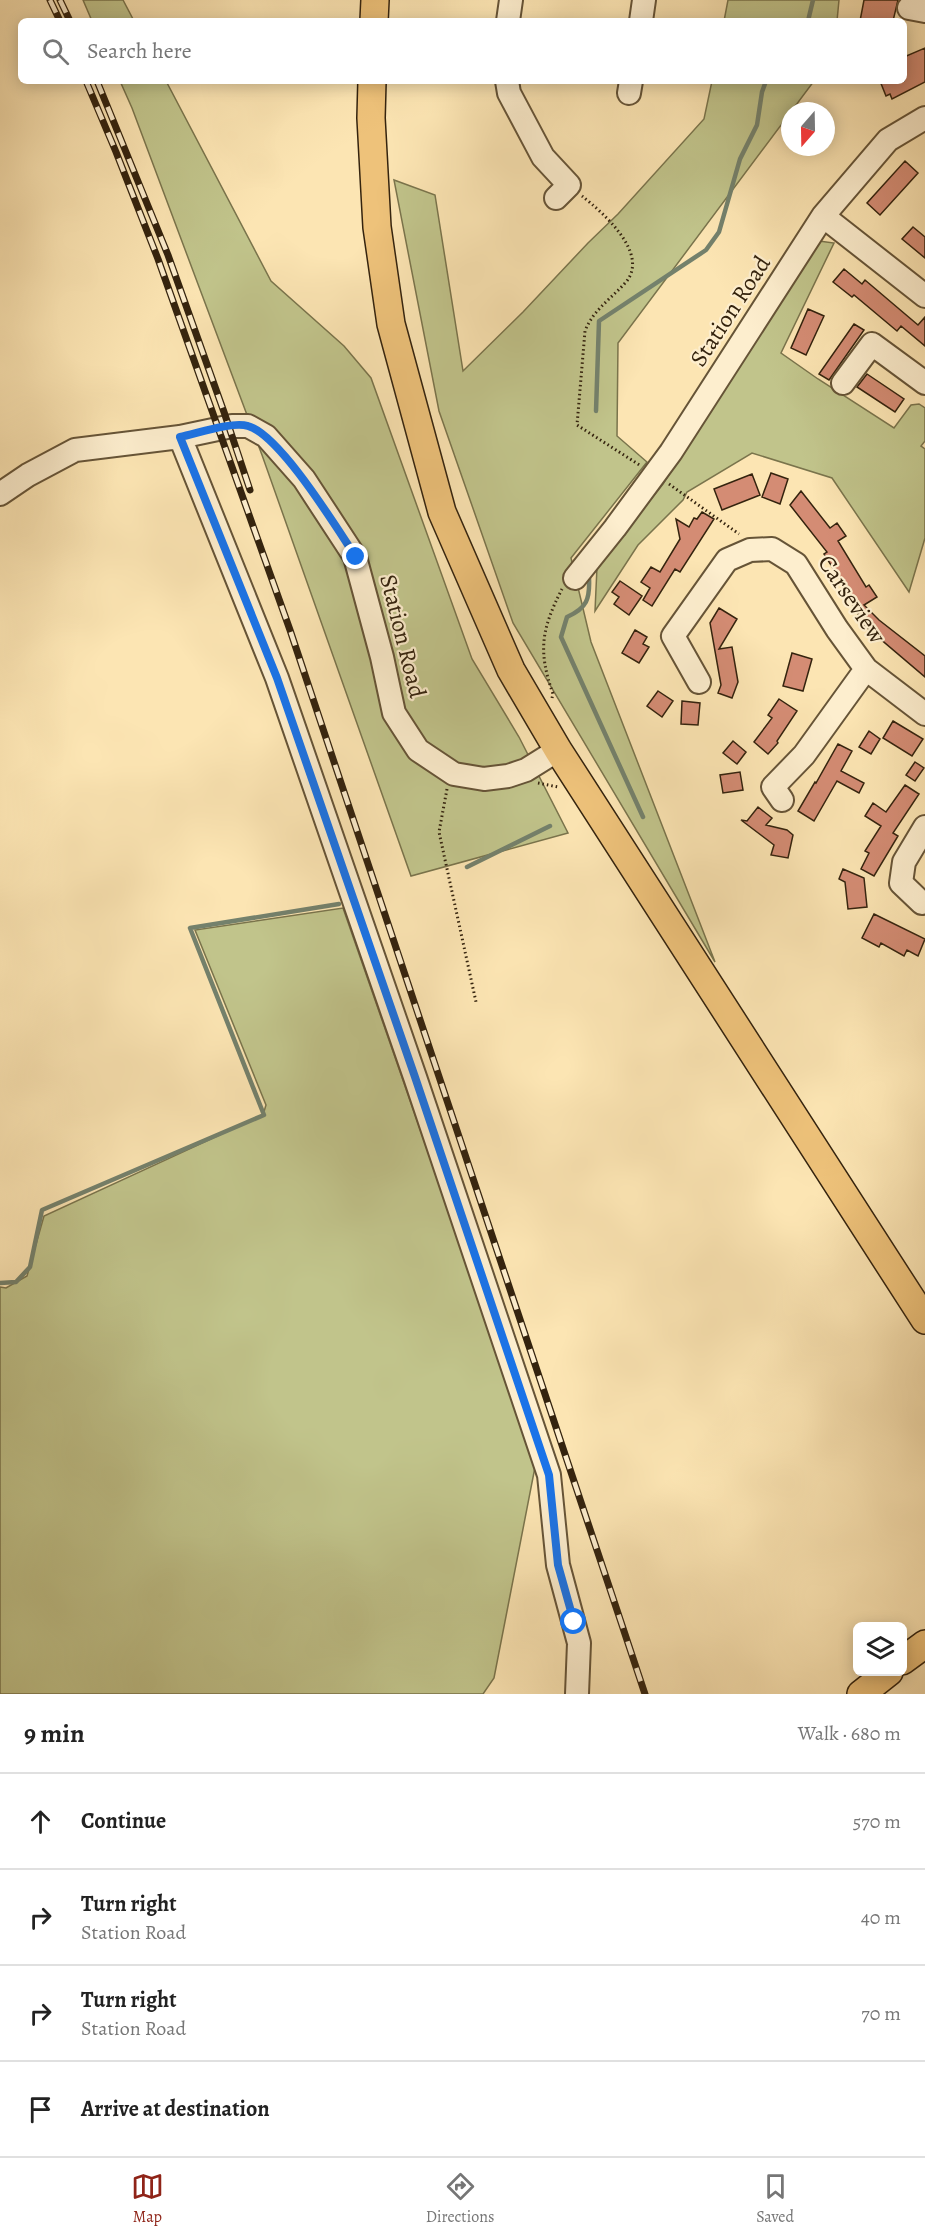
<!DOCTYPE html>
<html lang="en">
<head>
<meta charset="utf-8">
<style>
	body { margin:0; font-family:Alegreya,serif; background:#f6f6f6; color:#222 }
	.controls { position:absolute; right:18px; bottom:18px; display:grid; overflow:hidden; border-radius:9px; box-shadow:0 3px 15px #0003 }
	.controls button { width:54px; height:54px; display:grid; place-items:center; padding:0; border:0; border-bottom:2px solid #e0e0e0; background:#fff; color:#222; font:30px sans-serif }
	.compass { position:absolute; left:781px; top:102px; width:54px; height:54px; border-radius:50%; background:#fff; box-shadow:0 3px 15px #0003; rotate:200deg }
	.stop { position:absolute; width:18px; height:18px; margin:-14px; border:4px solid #1a73e8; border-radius:50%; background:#fff }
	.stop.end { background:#1a73e8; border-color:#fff; box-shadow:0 2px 6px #0008 }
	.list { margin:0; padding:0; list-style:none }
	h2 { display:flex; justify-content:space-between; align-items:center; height:78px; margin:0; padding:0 24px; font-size:26px }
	h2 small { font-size:20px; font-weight:400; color:#767676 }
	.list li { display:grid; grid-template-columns:39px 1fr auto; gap:18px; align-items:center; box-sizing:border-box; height:96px; padding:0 24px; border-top:2px solid #e0e0e0 }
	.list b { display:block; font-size:22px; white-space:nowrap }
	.list p { margin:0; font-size:20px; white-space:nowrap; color:#767676 }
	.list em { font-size:20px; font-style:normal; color:#767676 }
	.icon { flex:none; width:33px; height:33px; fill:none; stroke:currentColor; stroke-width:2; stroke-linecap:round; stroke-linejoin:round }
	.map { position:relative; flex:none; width:925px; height:1694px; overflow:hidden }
	.search { position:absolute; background:#fff; box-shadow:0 3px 15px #0003; left:18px; right:18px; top:18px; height:66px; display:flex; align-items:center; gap:15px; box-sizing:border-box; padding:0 21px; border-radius:9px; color:#767676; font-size:22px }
	.sheet { height:462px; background:#fff }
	nav { display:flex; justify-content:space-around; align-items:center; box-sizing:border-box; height:84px; border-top:2px solid #e0e0e0; background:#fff; font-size:16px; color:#767676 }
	nav a { display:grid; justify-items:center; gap:3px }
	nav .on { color:#8f2418 }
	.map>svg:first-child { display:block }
	.green { fill:#c1c48b; stroke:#7a744c; stroke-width:1.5 }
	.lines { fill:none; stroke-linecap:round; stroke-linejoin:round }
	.stream { stroke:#74816c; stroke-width:4.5 }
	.building { fill:#d48c74; stroke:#34230e; stroke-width:1.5 }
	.minor-casing { stroke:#665437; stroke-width:26 }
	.major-casing { stroke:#34230e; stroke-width:30 }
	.path { stroke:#34230e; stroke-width:3; stroke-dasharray:1.5 3; stroke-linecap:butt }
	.minor { stroke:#fdeece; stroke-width:22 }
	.major { stroke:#eec27a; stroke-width:27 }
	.rail-casing { stroke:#34230e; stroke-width:7 }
	.rail { stroke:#fdeece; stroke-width:4.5; stroke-dasharray:14; stroke-linecap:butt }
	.route { stroke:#1a73e8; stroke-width:8 }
	.labels { text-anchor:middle; stroke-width:4.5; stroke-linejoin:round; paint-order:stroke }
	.street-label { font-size:24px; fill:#34230e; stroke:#fdeece }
</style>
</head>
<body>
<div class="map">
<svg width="925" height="1694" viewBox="0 0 925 1694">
	<rect width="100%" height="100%" fill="#fce5b3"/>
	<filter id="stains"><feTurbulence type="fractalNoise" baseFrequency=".00333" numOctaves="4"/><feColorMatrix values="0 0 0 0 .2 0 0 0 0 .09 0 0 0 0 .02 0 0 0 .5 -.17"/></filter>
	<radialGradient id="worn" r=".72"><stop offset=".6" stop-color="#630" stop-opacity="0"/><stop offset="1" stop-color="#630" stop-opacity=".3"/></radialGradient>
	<path class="green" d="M 83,0 L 123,0 L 134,21 L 92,21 Z
		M 728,0 L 839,0 L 837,21 L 724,21 Z
		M 120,81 L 166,81 L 271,281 L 344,346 L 371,378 L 472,659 L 519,737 L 568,833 L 411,876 L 262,455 L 132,108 Z
		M 712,81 L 814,81 L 618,343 L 617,436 L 647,462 L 571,558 L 591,642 L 715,962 L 513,623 L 439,411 L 394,180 L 435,195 L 463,371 L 523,312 L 588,243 L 618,214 L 704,119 Z
		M 819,241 L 834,243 L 781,353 L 818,379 L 894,428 L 911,405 L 919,404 L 925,408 L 925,441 L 921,446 L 925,449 L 925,538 L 909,592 L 832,478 L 752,453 L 687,492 L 683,500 L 638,545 L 595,611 L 597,567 L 663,484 Z
		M 343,908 L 536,1462 L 494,1678 L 483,1694 L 0,1694 L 0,1287 L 6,1288 L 27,1276 L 44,1216 L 263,1115 L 266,1105 L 195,930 Z"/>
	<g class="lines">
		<path class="stream" d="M 808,21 L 813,0
			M 596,411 L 599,321 L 706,250 L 719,232 L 740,159 L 757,125 L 762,92 L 766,81
			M 589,578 C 590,599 587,608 567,617 L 561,637 L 643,817
			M 467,867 L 550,826
			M 0,1283 L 16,1282 L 30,1267 L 42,1210 L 264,1115 L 190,928 L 339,904"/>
	</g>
	<path class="building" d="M 864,0 L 898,0 L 893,21 L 860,21 Z
		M 925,48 L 925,82 L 892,99 L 890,94 L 886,96 L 880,81 L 904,81 L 904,57 Z
		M 905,161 L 918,173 L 880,215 L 867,203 Z
		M 913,227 L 925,237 L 925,258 L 902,239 Z
		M 844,269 L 862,284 L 865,280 L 918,325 L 925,317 L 925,346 L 901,326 L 897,331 L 854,295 L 852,297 L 833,282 Z
		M 808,309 L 824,316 L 806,355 L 791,348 Z
		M 854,324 L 864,330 L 829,380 L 819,374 Z
		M 867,374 L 904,399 L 895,412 L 857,387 Z
		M 771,473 L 788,479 L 780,504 L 762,497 Z
		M 752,474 L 760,495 L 722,510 L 714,489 Z
		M 801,491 L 830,528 L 837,523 L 846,536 L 838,541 L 866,587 L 869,585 L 877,597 L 864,605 L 879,620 L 925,656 L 925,677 L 858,620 L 860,617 L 846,594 L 848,592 L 824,554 L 827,552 L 790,505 Z
		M 702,512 L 714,519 L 680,572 L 675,569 L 652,606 L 643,600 L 650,588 L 641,582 L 651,567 L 660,572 L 680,539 L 676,519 L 689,527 L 694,518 L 697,519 Z
		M 620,581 L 642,596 L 629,615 L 614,604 L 619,597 L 612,592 Z
		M 719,608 L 737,619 L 719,649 L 732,647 L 738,682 L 732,698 L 718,693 L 721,685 L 710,623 Z
		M 635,630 L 647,637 L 643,644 L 649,647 L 639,663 L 622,653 Z
		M 792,653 L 812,659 L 803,691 L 783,686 Z
		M 658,691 L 673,701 L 662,717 L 647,706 Z
		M 779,699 L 797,711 L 777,741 L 778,743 L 768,754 L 754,742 L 772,718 L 768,715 Z
		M 682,701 L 700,703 L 698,725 L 681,724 Z
		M 893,721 L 923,739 L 912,756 L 883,738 Z
		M 869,731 L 880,739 L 871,754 L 859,747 Z
		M 733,741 L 746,752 L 737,764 L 723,753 Z
		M 838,744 L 852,751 L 841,771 L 864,783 L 859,793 L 837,781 L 814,821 L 798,811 L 815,782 L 816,783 Z
		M 915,762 L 924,768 L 915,781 L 906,775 Z
		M 740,772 L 743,790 L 723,793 L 720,775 Z
		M 905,785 L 919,794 L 893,833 L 898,836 L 874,876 L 861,869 L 869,853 L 865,851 L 881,826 L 865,816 L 873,803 L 886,812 Z
		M 758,807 L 772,818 L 766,825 L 787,830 L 793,835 L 788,858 L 771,855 L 774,845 L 741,820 L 747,821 Z
		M 843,869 L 864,878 L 867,907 L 848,909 L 845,882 L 839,879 Z
		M 874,914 L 925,939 L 918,956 L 907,950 L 904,956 L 881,943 L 879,947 L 862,938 Z"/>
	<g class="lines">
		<g class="minor-casing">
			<path id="minor" d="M 909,8 L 925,11
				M 508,21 L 511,0
				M 641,21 L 644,0
				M 507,81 L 509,93 L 543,157 L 569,185 L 556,198
				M 629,93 L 631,81
				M 823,216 L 925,296
				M 843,383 L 872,344 L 925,383
				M 180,437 L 277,678 L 415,1077 L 549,1475 L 558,1565 L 579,1643 L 577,1694
				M 0,494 L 28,475 L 75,450 L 180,437 L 232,426 L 248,426 L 266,436 L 304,479 L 355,557 L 382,657 L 394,713 L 418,750 L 454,774 L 484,779 L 508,776 L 526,770 L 558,750
				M 575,578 L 615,528 L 671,452 L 823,216 L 888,140 L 925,118
				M 699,682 L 673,636 L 727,560 L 750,550 L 772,549 L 796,564 L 837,629 L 866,669 L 925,714
				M 782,800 L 773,787 L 804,755 L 866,669
				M 922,903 L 901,883 L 904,862 L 925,827"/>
		</g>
		<g class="major-casing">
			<path id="major" d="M 374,21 L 375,0
				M 372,81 L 371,118 L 377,227 L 391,324 L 442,512 L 511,670 L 558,750 L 925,1320
				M 902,1661 L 925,1644
				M 861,1694 L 889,1672"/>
		</g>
		<path class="path" d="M 582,196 C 602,212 650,253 626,282 C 612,298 593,310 585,331 L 577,425 L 641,466
			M 669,484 L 739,534
			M 552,698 L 553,694 C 538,651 541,630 562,589
			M 538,783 L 558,787
			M 447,789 L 439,832 L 476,1002"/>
		<use href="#minor" class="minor"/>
		<use href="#major" class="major"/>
		<g class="rail-casing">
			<path id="rail" d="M 50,0 L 60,21
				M 60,0 L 70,21
				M 86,81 L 116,152 L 158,259 L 290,630 L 645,1694
				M 97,81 L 168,255 L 224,412 L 250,490"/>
		</g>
		<use href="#rail" class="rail"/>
	</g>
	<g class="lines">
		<path class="route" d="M 356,557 C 336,527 280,435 248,426 C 232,421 196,434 180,437 L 277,678 L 415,1077 L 549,1475 L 558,1565 L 574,1622"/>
	</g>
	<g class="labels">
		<g class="street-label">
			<text transform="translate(730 311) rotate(-57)" y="8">Station Road</text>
			<text transform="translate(852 599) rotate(56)" y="8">Carseview</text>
			<text transform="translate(403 636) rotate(76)" y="8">Station Road</text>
		</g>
	</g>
	<rect width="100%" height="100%" filter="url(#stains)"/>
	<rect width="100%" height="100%" fill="url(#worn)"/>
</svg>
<div class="controls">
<button><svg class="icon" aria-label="layers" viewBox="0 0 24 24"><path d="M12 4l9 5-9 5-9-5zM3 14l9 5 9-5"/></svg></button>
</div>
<svg class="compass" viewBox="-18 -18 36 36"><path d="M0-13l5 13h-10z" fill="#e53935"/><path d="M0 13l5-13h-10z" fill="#767676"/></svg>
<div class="stop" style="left:574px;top:1622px"></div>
<div class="stop end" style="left:356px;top:557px"></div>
<div class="search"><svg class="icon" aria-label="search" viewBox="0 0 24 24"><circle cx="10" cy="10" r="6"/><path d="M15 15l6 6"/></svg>Search here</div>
</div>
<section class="sheet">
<h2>9 min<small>Walk · 680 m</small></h2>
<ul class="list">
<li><svg class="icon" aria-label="ahead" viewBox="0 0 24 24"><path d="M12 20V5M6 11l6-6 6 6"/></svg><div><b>Continue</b></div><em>570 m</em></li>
<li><svg class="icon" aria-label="right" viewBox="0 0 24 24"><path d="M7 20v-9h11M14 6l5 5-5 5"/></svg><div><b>Turn right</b><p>Station Road</p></div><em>40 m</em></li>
<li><svg class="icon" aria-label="right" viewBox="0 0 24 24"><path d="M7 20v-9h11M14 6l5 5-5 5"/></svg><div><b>Turn right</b><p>Station Road</p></div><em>70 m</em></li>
<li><svg class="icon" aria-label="arrive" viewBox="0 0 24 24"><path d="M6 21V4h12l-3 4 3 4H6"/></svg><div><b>Arrive at destination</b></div></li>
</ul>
</section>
<nav>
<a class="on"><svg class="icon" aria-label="map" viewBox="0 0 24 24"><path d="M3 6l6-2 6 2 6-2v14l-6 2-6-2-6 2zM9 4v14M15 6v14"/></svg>Map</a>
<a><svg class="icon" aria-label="directions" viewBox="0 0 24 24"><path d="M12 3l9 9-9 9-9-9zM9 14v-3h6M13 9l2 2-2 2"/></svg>Directions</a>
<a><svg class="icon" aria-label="saved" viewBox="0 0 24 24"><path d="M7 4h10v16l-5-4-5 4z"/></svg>Saved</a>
</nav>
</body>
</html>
